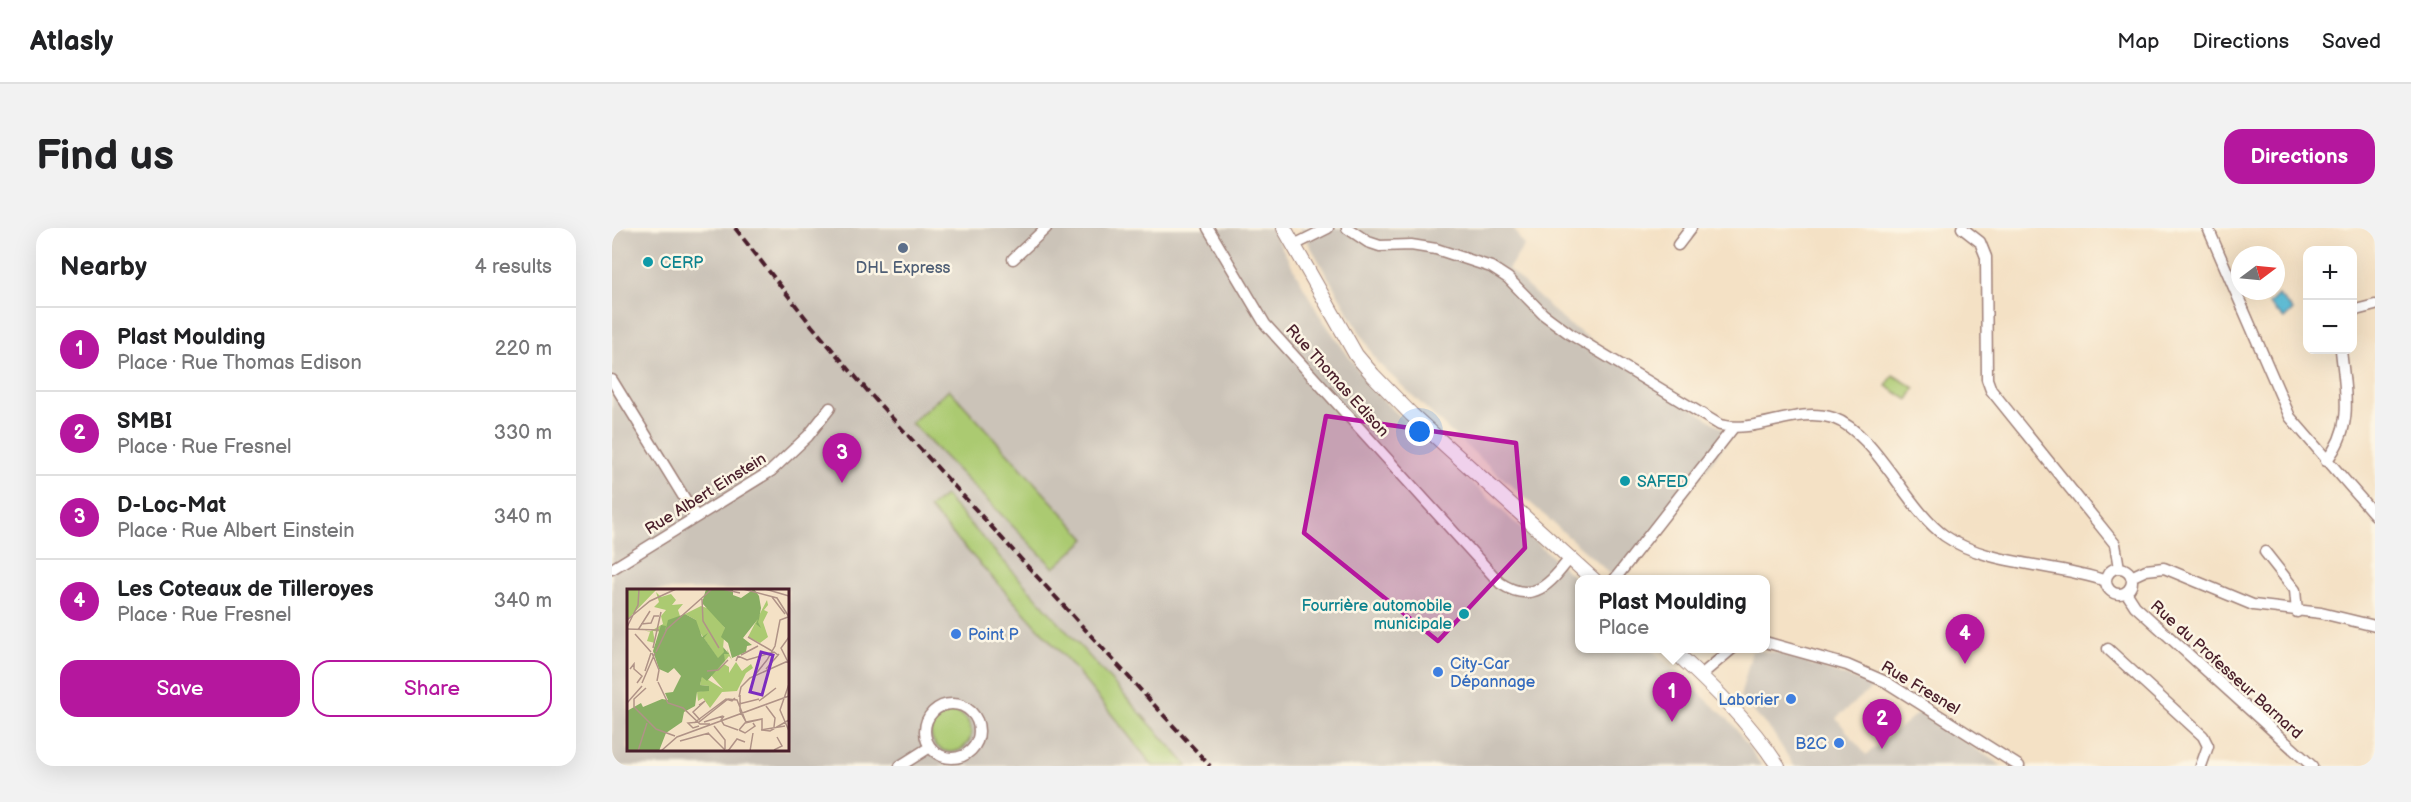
<!DOCTYPE html>
<html lang="en">
<head>
<meta charset="utf-8">
<style>
	body { margin:0; font-family:"Balsamiq Sans",sans-serif; background:#f2f2f2; color:#202124 }
	.controls { position:absolute; right:18px; top:18px; display:grid; overflow:hidden; border-radius:12px; box-shadow:0 6px 24px #0002 }
	.controls button { width:54px; height:54px; display:grid; place-items:center; padding:0; border:0; border-bottom:2px solid #e0e0e0; background:#fff; color:#202124; font:30px sans-serif }
	.compass { position:absolute; left:1619px; top:18px; width:54px; height:54px; border-radius:50%; background:#fff; box-shadow:0 6px 24px #0002; rotate:74deg }
	.you { position:absolute; left:808px; top:204px; width:21px; height:21px; margin:-15px; border:4px solid #fff; border-radius:50%; background:#1a73e8; box-shadow:0 0 0 9px #1a73e833 }
	.badge { display:grid; place-items:center; width:39px; height:39px; border-radius:50%; background:#b5179e; color:#fff; font-size:20px; font-weight:700 }
	.pin { position:absolute; translate:-50% -50px; filter:drop-shadow(0 2px 3px #0008) }
	.pin::after { content:''; position:absolute; top:32px; width:21px; height:18px; background:inherit; clip-path:polygon(0 0,100% 0,50% 100%) }
	.popup { position:absolute; left:963px; top:347px; width:195px; height:78px; box-sizing:border-box; display:grid; place-content:center; border-radius:12px; background:#fff; filter:drop-shadow(0 2px 4px #0005); font-size:20px; white-space:nowrap; color:#757577 }
	.popup b { font-size:22px; color:#202124 }
	.popup::after { content:''; position:absolute; left:50%; top:100%; margin-left:-12px; border:12px solid transparent; border-top-color:#fff }
	.list { margin:0; padding:0; list-style:none }
	h2 { display:flex; justify-content:space-between; align-items:center; height:78px; margin:0; padding:0 24px; font-size:26px }
	h2 small { font-size:20px; font-weight:400; color:#757577 }
	.list li { display:grid; grid-template-columns:39px 1fr auto; gap:18px; align-items:center; box-sizing:border-box; height:84px; padding:0 24px; border-top:2px solid #e0e0e0 }
	.list b { display:block; font-size:22px; white-space:nowrap }
	.list p { margin:0; font-size:20px; white-space:nowrap; color:#757577 }
	.list em { font-size:20px; font-style:normal; color:#757577 }
	.actions { display:flex; gap:12px; padding:18px 24px }
	.actions a { flex:1; padding:14px 0; border:2px solid #b5179e; border-radius:18px; text-align:center; font-size:21px; color:#b5179e }
	.actions .main { background:#b5179e; color:#fff }
	.map { position:relative; flex:none; width:1763px; height:538px; overflow:hidden; border-radius:18px }
	header { display:flex; align-items:center; gap:36px; box-sizing:border-box; height:84px; padding:0 30px; background:#fff; border-bottom:2px solid #e0e0e0 }
	header strong { font-size:28px }
	nav { display:flex; gap:33px; margin-inline-start:auto; font-size:21px }
	.intro { display:flex; align-items:center; justify-content:space-between; box-sizing:border-box; height:144px; padding:0 36px }
	h1 { margin:0; font-size:42px }
	.button { padding:15px 27px; border-radius:18px; background:#b5179e; color:#fff; font-size:21px; font-weight:700 }
	main { display:flex; gap:36px; padding:0 36px }
	aside { flex:1; background:#fff; border-radius:18px; box-shadow:0 6px 24px #0002 }
	.map>svg:first-child { display:block }
	.industrial { fill:#cbc3b8; fill-rule:evenodd }
	.green { fill:#abca71; stroke:#7a744e; stroke-width:1.5 }
	.water { fill:#56bad5; stroke:#506c80; stroke-width:1.5 }
	.lines { fill:none; stroke-linecap:round; stroke-linejoin:round }
	.minor-casing { stroke:#9f8078; stroke-width:13 }
	.tertiary-casing { stroke:#9f8078; stroke-width:16 }
	.minor { stroke:#fff; stroke-width:10 }
	.tertiary { stroke:#fff; stroke-width:14 }
	.rail { stroke:#4a1f2b; stroke-width:4; stroke-dasharray:9 4.5; stroke-linecap:butt }
	.marked { fill:#b5179e; fill-opacity:0.2; stroke:#b5179e; stroke-width:4.5; stroke-linejoin:round }
	.service-dot { fill:#5c6f8a; stroke:#fcf5e5; stroke-width:2 }
	.culture-dot { fill:#0f9aa8; stroke:#fcf5e5; stroke-width:2 }
	.shop-dot { fill:#3f7fe0; stroke:#fcf5e5; stroke-width:2 }
	.labels { text-anchor:middle; stroke-width:5; stroke-linejoin:round; paint-order:stroke }
	.culture-label { font-size:16px; fill:#0d838f; stroke:#fcf5e5; text-anchor:start }
	.service-label { font-size:16px; fill:#4e5e75; stroke:#fcf5e5 }
	.street-label { font-size:16px; fill:#4a1f2b; stroke:#fcf5e5 }
	.shop-label { font-size:16px; fill:#366cbe; stroke:#fcf5e5; text-anchor:start }
	.inset-road { fill:none; stroke:#b09387; stroke-width:1.5 }
	.view { fill:#7b2cbf; fill-opacity:0.15; stroke:#7b2cbf; stroke-width:3 }
	.inset-edge { fill:none; stroke:#4a1f2b; stroke-width:3 }
</style>
</head>
<body>
<header>
<strong>Atlasly</strong>
<nav><a>Map</a><a>Directions</a><a>Saved</a></nav>
</header>
<div class="intro"><h1>Find us</h1><a class="button">Directions</a></div>
<main>
<aside>
<h2>Nearby<small>4 results</small></h2>
<ul class="list">
<li><span class="badge">1</span><div><b>Plast Moulding</b><p>Place · Rue Thomas Edison</p></div><em>220 m</em></li>
<li><span class="badge">2</span><div><b>SMBI</b><p>Place · Rue Fresnel</p></div><em>330 m</em></li>
<li><span class="badge">3</span><div><b>D-Loc-Mat</b><p>Place · Rue Albert Einstein</p></div><em>340 m</em></li>
<li><span class="badge">4</span><div><b>Les Coteaux de Tilleroyes</b><p>Place · Rue Fresnel</p></div><em>340 m</em></li>
</ul>
<div class="actions"><a class="main">Save</a><a>Share</a></div>
</aside>
<div class="map">
<svg width="1763" height="538" viewBox="0 0 1763 538">
	<rect width="100%" height="100%" fill="#fcf5e5"/>
	<filter id="ink" filterUnits="userSpaceOnUse"><feTurbulence type="fractalNoise" baseFrequency=".0167" numOctaves="2"/><feDisplacementMap in="SourceGraphic" scale="12" xChannelSelector="R" yChannelSelector="G"/><feConvolveMatrix kernelMatrix="1 2 1 2 8 2 1 2 1" color-interpolation-filters="sRGB"/></filter>
	<filter id="wash" filterUnits="userSpaceOnUse"><feTurbulence type="fractalNoise" baseFrequency=".008" numOctaves="4" result="noise"/><feDisplacementMap in="SourceGraphic" scale="24" xChannelSelector="R" yChannelSelector="G"/><feGaussianBlur stdDeviation="1.35" result="paint"/><feColorMatrix in="noise" values="0 0 0 0 0 0 0 0 0 0 0 0 0 0 0 0 0 1.4 0 .05"/><feComposite in="paint" operator="in"/></filter>
	<g filter="url(#wash)">
		<rect width="100%" height="100%" fill="#f4e1c5"/>
		<path class="industrial" d="M 0,0 L 659,0 L 706,85 L 762,164 L 967,354 L 967,420 L 1039,421 L 1120,495 L 1150,538 L 576,538 L 333,268 L 318,281 L 459,436 L 541,538 L 0,538 ZM 336,162 L 474,311 L 442,340 L 299,195 ZM 16,362 L 176,362 L 176,522 L 16,522 Z
			M 688,0 L 901,0 L 912,18 L 896,41 L 955,95 L 1120,207 L 1012,351 L 1004,351 L 840,205 L 765,134 Z
			M 1140,423 L 1163,424 L 1262,458 L 1224,490 L 1254,527 L 1307,484 L 1390,538 L 1182,538 L 1161,505 L 1128,469 Z"/>
		<path class="green" d="M 1281,147 L 1303,160 L 1296,172 L 1274,158 Z
			M 337,161 L 474,311 L 442,340 L 299,195 Z
			M 333,268 L 576,538 L 541,538 L 459,436 L 317,280 Z
			M319 504a20 20 0 1 1 40 0a20 20 0 1 1-40 0Z"/>
		<path class="water" d="M 1666,67 L 1681,82 L 1672,91 L 1657,76 Z"/>
	</g>
	<g filter="url(#ink)">
		<g class="lines">
			<g class="minor-casing">
				<path id="minor" d="M 596,0 L 653,96 L 888,355 C 921,377 938,356 958,330
					M 735,0 L 756,14 L 768,18 L 799,17 L 824,21 L 879,39 L 896,50 L 931,86 L 958,106 L 1108,197 C 1146,206 1183,178 1221,190 C 1264,205 1295,282 1333,308 C 1376,338 1444,335 1494,353
					M 1350,0 L 1368,14 L 1374,29 L 1375,151 L 1379,162 L 1503,316 L 1507,340
					M 1596,0 L 1678,189 L 1763,287
					M 682,17 L 716,0
					M 1066,17 L 1079,0
					M 401,31 L 434,0
					M 1740,83 L 1763,77
					M 0,152 L 84,289
					M 1714,233 C 1743,198 1733,163 1729,122
					M 1653,324 L 1683,362 L 1685,384
					M1494 353a13 13 0 1 1 26 0a13 13 0 1 1-26 0Z
					M 0,341 L 159,243 L 196,208 L 218,180
					M 1519,349 L 1534,342 L 1552,340 L 1641,377 L 1709,385 L 1763,398
					M 1002,352 L 1121,200
					M 1514,364 L 1523,378 L 1700,538
					M 1153,414 L 1235,437 L 1274,454 L 1407,538
					M 1496,421 L 1591,508 L 1596,518 L 1589,538
					M 1089,447 L 1121,420
					M313 503a27 27 0 1 1 54 0a27 27 0 1 1-54 0Z
					M 288,538 L 318,519"/>
			</g>
			<g class="tertiary-casing">
				<path id="tertiary" d="M 672,0 L 744,127 L 761,147 L 799,186 L 982,352
					M 1059,420 C 1099,457 1136,492 1166,538"/>
			</g>
			<use href="#minor" class="minor"/>
			<use href="#tertiary" class="tertiary"/>
			<path class="rail" d="M 123,0 L 200,98 L 260,168 L 598,538"/>
		</g>
	</g>
	<path class="marked" d="M 714,188 L 904,215 L 913,320 L 826,413 L 692,305 Z"/>
	<circle class="service-dot" cx="291" cy="20" r="6"/>
	<g class="culture-dot">
		<circle cx="36" cy="34" r="6"/>
		<circle cx="1013" cy="253" r="6"/>
		<circle cx="852" cy="386" r="6"/>
	</g>
	<g class="shop-dot">
		<circle cx="344" cy="406" r="6"/>
		<circle cx="826" cy="444" r="6"/>
		<circle cx="1179" cy="471" r="6"/>
		<circle cx="1227" cy="515" r="6"/>
	</g>
	<g class="labels">
		<g class="culture-label">
			<text x="48" y="40">CERP</text>
			<text x="1025" y="259">SAFED</text>
			<text x="840" y="383" text-anchor="end">Fourrière automobile<tspan x="840" dy="18">municipale</tspan></text>
		</g>
		<g class="service-label">
			<text x="291" y="45">DHL Express</text>
		</g>
		<g class="street-label">
			<text transform="translate(726 152) rotate(48)" y="6">Rue Thomas Edison</text>
			<text transform="translate(93 265) rotate(-32)" y="6">Rue Albert Einstein</text>
			<text transform="translate(1615 441) rotate(42)" y="6">Rue du Professeur Barnard</text>
			<text transform="translate(1309 459) rotate(31)" y="6">Rue Fresnel</text>
		</g>
		<g class="shop-label">
			<text x="356" y="412">Point P</text>
			<text x="838" y="441">City-Car<tspan x="838" dy="18">Dépannage</tspan></text>
			<text x="1167" y="477" text-anchor="end">Laborier</text>
			<text x="1215" y="521" text-anchor="end">B2C</text>
		</g>
	</g>
	<g transform="translate(15 361)">
		<rect width="162" height="162" fill="#f4e1c5"/>
		<path d="M 0,0 L 29,1 L 0,31 ZM 29,3 L 34,8 L 44,5 L 49,11 L 45,16 L 56,15 L 51,21 L 53,27 L 37,43 L 26,42 L 28,54 L 20,52 L 23,43 L 14,39 L 22,43 L 36,35 L 34,27 L 39,21 L 27,18 L 32,13 ZM 140,11 L 141,16 L 137,21 L 141,23 L 136,33 L 141,48 L 133,54 L 121,48 ZM 74,17 L 83,20 L 98,39 L 96,59 L 101,65 L 100,60 L 105,71 L 102,67 L 98,72 L 91,70 L 68,36 L 69,31 L 58,25 ZM 109,73 L 115,82 L 124,75 L 126,79 L 119,84 L 110,102 L 95,103 L 83,119 L 76,109 L 71,112 L 70,103 L 82,101 L 82,97 L 73,96 L 75,87 L 96,100 L 83,85 L 97,75 L 102,78 L 102,84 Z" fill="#abca71"/>
		<path d="M 79,0 L 106,1 L 106,6 L 114,9 L 127,0 L 132,7 L 134,19 L 132,30 L 131,33 L 134,39 L 129,35 L 131,30 L 116,49 L 125,56 L 120,57 L 119,63 L 105,69 L 101,54 L 94,48 L 98,39 L 75,14 ZM 58,25 L 69,31 L 75,48 L 81,44 L 77,49 L 91,69 L 97,63 L 96,58 L 102,65 L 97,65 L 98,72 L 80,92 L 75,88 L 73,96 L 82,97 L 82,102 L 70,103 L 68,117 L 57,123 L 55,133 L 39,144 L 32,162 L 0,162 L 0,122 L 14,114 L 16,118 L 35,110 L 41,111 L 38,104 L 46,103 L 54,87 L 47,79 L 41,84 L 32,80 L 26,62 L 34,36 L 39,37 L 38,43 L 41,31 Z" fill="#88ae63"/>
		<path class="inset-road" d="M 95,0 L 113,4M 116,0 L 150,9 L 162,28M 138,0 L 162,7M 145,8 L 158,25M 75,10 L 76,32 L 92,59M 0,31 L 23,12 L 49,0M 14,35 L 24,34 L 27,27 L 32,27M 0,38 L 11,16 L 12,0M 0,40 L 32,41M 11,41 L 23,22M 8,45 L 24,63M 121,48 L 145,62M 162,48 L 154,59 L 162,75M 26,59 L 34,23M 29,63 L 40,40 L 85,0M 25,64 L 32,81 L 30,92M 114,66 L 131,57M 140,71 L 148,57 L 153,31 L 161,28M 109,72 L 111,67 L 120,71 L 147,63 L 151,66M 3,80 L 7,75 L 7,80 L 15,87 L 10,94M 139,80 L 152,65M 18,82 L 24,64M 80,82 L 91,81 L 101,71M 127,87 L 140,71M 31,93 L 41,114 L 56,119 L 73,135 L 83,135M 15,94 L 28,64M 162,95 L 153,121 L 162,142M 19,99 L 7,110 L 7,118 L 29,140 L 48,147M 113,106 L 113,122 L 119,133M 112,108 L 114,98 L 123,89 L 161,72M 132,112 L 149,99M 0,114 L 15,97M 112,115 L 132,110M 72,116 L 78,112 L 66,123 L 73,131M 139,117 L 148,129 L 147,138M 97,127 L 94,131 L 97,136 L 111,141M 77,133 L 96,127M 67,134 L 99,110 L 105,112 L 108,109M 72,137 L 66,139 L 61,134 L 72,133 L 101,110 L 110,111 L 119,133 L 135,130 L 135,141 L 143,142 L 162,131M 87,137 L 98,151 L 98,160M 112,141 L 118,134 L 135,130M 112,141 L 118,144 L 128,137 L 126,134M 134,141 L 158,137M 81,144 L 98,161M 53,152 L 82,144M 147,161 L 155,157 L 150,148M 11,162 L 20,134M 34,162 L 50,148 L 162,107M 101,162 L 110,150 L 118,153M 123,162 L 126,144"/>
		<path class="view" d="M 134,63 L 146,66 L 135,106 L 123,103 Z"/>
		<rect width="162" height="162" class="inset-edge"/>
	</g>
</svg>
<div class="controls">
<button>+</button>
<button>−</button>
</div>
<svg class="compass" viewBox="-18 -18 36 36"><path d="M0-13l5 13h-10z" fill="#e53935"/><path d="M0 13l5-13h-10z" fill="#757577"/></svg>
<div class="you"></div>
<div class="pin badge" style="left:1060px;top:494px">1</div>
<div class="popup"><b>Plast Moulding</b>Place</div>
<div class="pin badge" style="left:1270px;top:521px">2</div>
<div class="pin badge" style="left:230px;top:255px">3</div>
<div class="pin badge" style="left:1353px;top:436px">4</div>
</div>
</main>
</body>
</html>
